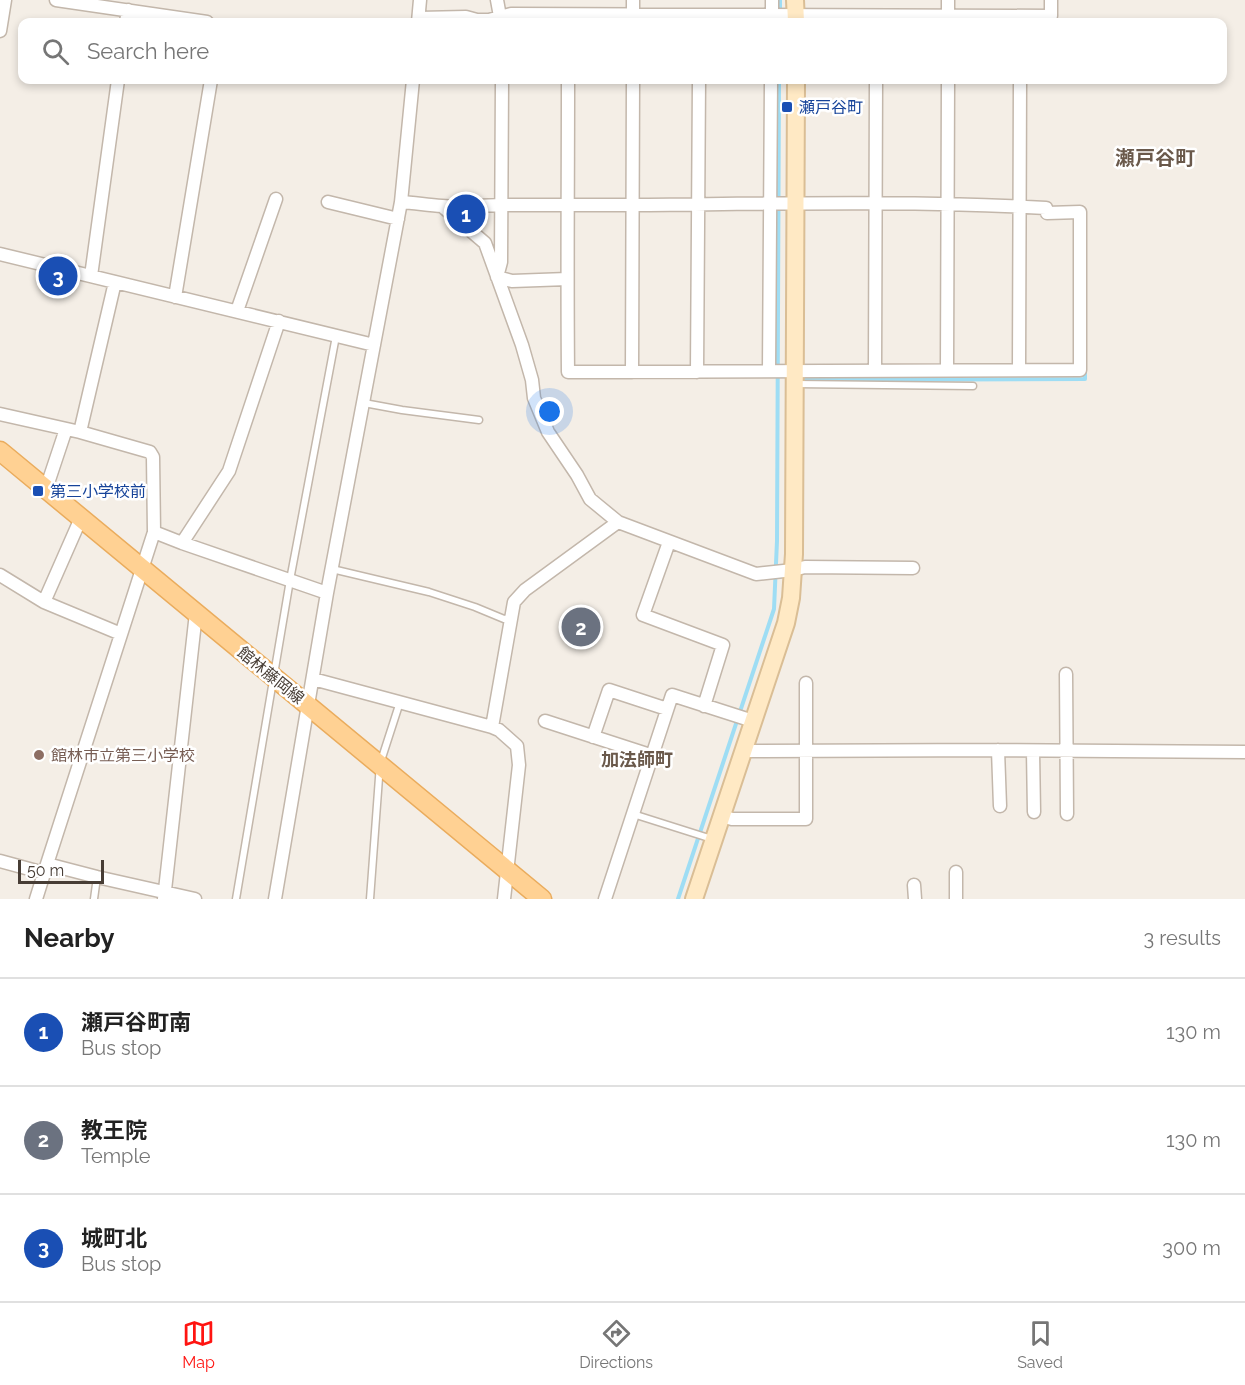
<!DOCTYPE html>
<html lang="en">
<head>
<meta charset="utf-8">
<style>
	body { margin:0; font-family:Raleway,"Noto Sans JP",sans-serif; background:#f2f2f2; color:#222 }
	.scale { position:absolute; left:18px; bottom:15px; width:86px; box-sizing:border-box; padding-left:6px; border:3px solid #473d35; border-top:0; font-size:16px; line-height:21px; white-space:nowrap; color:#473d35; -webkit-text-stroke:4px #fff; paint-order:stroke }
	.you { position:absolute; left:550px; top:412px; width:21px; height:21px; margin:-15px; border:4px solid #fff; border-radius:50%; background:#1a73e8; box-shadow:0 0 0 9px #1a73e833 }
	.badge { display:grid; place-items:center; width:39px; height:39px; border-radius:50%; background:#ff1411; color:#fff; font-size:20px; font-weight:700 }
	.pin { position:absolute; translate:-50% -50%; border:3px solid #fff; box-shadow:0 2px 6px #0006 }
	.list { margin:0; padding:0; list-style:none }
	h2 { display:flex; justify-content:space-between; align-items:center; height:78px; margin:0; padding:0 24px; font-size:26px }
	h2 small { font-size:20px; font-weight:400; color:#767676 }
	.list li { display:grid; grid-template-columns:39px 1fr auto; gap:18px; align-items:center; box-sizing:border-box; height:108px; padding:0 24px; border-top:2px solid #e0e0e0 }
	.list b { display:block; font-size:22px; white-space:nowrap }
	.list p { margin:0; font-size:20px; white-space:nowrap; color:#767676 }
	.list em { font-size:20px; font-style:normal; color:#767676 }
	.icon { flex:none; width:33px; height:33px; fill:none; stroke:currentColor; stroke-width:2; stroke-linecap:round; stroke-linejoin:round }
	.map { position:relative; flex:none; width:1245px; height:899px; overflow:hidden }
	.search { position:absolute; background:#fff; box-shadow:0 3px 9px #0003; left:18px; right:18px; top:18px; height:66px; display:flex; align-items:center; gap:15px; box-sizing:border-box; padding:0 21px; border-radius:12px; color:#767676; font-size:22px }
	.sheet { height:402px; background:#fff }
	nav { display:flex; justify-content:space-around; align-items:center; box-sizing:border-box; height:84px; border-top:2px solid #e0e0e0; background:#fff; font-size:16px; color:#767676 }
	nav a { display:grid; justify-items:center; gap:3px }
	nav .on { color:#ff1411 }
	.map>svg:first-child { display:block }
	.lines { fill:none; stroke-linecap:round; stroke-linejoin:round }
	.stream { stroke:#9eddf4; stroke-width:4 }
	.lane-casing { stroke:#c3b7ab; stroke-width:9 }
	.street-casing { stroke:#c3b7ab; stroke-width:15 }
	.secondary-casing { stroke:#dabe95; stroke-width:20 }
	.primary-casing { stroke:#eaac5d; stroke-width:21 }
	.lane { stroke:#fff; stroke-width:6 }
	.street { stroke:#fff; stroke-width:12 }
	.secondary { stroke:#ffe9c4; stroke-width:16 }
	.primary { stroke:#ffd193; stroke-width:18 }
	.transit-dot { fill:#1a4fb4; stroke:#fff; stroke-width:2 }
	.education-dot { fill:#8d6e63; stroke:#fff; stroke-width:2 }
	.labels { text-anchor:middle; stroke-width:5; stroke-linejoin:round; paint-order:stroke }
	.transit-label { font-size:16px; fill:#164399; stroke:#fff; text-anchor:start }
	.street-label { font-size:16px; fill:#473d35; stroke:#fff }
	.education-label { font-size:16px; fill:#785e54; stroke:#fff; text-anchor:start }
	.neighbourhood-label { font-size:18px; font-weight:bold; fill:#6a594b; stroke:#fff }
	.quarter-label { font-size:20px; font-weight:bold; fill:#6a594b; stroke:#fff }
</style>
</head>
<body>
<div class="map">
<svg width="1245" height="899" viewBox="0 0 1245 899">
	<rect width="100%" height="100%" fill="#f4eee6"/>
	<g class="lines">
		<path class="stream" d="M 780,22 L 780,0
			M 800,379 L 832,380 L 1085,379 L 1085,368
			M 678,899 L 774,609 L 777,541 L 779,80"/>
		<g class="lane-casing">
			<path id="lane" d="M 796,384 L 973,386
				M 364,403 L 402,410 L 479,420
				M 332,569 L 429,592 L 475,607 L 504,619 L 511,618
				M 633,814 L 712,839
				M 94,899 L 97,877
				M 236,899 L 290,580 L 336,336
				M 370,899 L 380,764 L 400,702"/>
		</g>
		<g class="street-casing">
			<path id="street" d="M 56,0 L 207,22
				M 497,0 L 501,22
				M 419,18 L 466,17 L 477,20 L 489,20 L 511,14 L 1051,16 L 1051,0
				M 633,21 L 633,0
				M 772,21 L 772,0
				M 126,22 L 128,10
				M 418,22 L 420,0
				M 948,22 L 948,0
				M 0,31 L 5,0
				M 502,80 L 501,262 L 497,277 L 512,281 L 567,279
				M 328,202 L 398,219
				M 401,202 C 415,203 428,205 442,206 C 463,208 484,205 505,205 C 545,205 584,205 624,205 C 764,204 906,200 1046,208 L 1047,213 L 1080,212 L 1080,370 L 568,372 C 567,275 568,177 568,80
				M 443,207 L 485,243 L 522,345 L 532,380 L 534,398 L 548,432 L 577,475 L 590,499 L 618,522 L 756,574 L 793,570 L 805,567 L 913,568
				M 0,254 L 374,345
				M 91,276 L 118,80
				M 175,297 L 211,80
				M 237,311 L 276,199
				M 947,370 L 948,80
				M 1019,370 L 1020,80
				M 769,371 L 771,80
				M 875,371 L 876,80
				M 632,372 L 633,80
				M 697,372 L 699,80
				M 0,414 L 80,432 L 150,452 L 153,457 L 154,532 L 47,864
				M 80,432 L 115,282
				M 46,489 L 66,429
				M 81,518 L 44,602 L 121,634
				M 154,532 L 182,543 L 327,593
				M 669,542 L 643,615 L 723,645 L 704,706
				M 182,543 L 229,471 L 279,321
				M 0,575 L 44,602
				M 1066,674 L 1067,814
				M 313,679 L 492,727 L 499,730 L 517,746 L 519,765 L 504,899
				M 545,721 L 653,756
				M 492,727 L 514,602 L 525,590 L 618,522
				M 593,737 L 609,690 L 667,709
				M 998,750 L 1000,806
				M 743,751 L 998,750 L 1245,752
				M 1033,751 L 1034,812
				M 722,816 L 732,819 L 806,819 L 806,683
				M 0,861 L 44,873
				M 956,872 L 956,899
				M 914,885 L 915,899
				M 36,899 L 47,864 L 97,877 L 195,899
				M 164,899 L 196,613
				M 275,899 L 327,593 L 401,202 L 413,80
				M 605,899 L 672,695 L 753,721"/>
		</g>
		<g class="secondary-casing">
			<path id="secondary" d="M 795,0 L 796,22
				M 694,899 L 786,623 L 791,598 L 794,554 L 796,80"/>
		</g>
		<g class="primary-casing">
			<path id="primary" d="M 0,451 L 542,899"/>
		</g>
		<use href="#lane" class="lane"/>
		<use href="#street" class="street"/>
		<use href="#secondary" class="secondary"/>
		<use href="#primary" class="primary"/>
	</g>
	<g class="transit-dot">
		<rect x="781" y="101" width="12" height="12" rx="3"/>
		<rect x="32" y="485" width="12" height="12" rx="3"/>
	</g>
	<circle class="education-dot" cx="39" cy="755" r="6"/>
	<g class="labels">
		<g class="transit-label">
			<text x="799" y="113">瀬戸谷町</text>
			<text x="50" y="497">第三小学校前</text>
		</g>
		<g class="street-label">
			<text transform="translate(271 675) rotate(39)" y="6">館林藤岡線</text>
		</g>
		<g class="education-label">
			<text x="51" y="761">館林市立第三小学校</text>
		</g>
		<g class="neighbourhood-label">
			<text x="637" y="766">加法師町</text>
		</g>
		<g class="quarter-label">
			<text x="1155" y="165">瀬戸谷町</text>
		</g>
	</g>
</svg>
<div class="scale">50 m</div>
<div class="you"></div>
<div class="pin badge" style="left:466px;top:214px;background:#1a4fb4">1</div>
<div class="pin badge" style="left:581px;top:627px;background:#6b7280">2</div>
<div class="pin badge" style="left:58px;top:276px;background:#1a4fb4">3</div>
<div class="search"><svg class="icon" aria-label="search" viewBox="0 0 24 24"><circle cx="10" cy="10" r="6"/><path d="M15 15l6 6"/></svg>Search here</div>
</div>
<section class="sheet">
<h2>Nearby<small>3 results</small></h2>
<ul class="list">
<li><span class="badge" style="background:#1a4fb4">1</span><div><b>瀬戸谷町南</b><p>Bus stop</p></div><em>130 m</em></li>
<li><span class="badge" style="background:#6b7280">2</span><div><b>教王院</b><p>Temple</p></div><em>130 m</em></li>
<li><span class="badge" style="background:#1a4fb4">3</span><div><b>城町北</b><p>Bus stop</p></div><em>300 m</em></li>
</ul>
</section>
<nav>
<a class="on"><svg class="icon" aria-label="map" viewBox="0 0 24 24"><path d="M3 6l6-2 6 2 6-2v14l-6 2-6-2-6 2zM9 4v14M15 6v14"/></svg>Map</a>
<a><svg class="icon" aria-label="directions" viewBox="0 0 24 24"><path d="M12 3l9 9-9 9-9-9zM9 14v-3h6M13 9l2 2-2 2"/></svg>Directions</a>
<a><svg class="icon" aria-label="saved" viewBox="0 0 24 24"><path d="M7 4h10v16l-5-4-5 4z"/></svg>Saved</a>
</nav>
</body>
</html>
